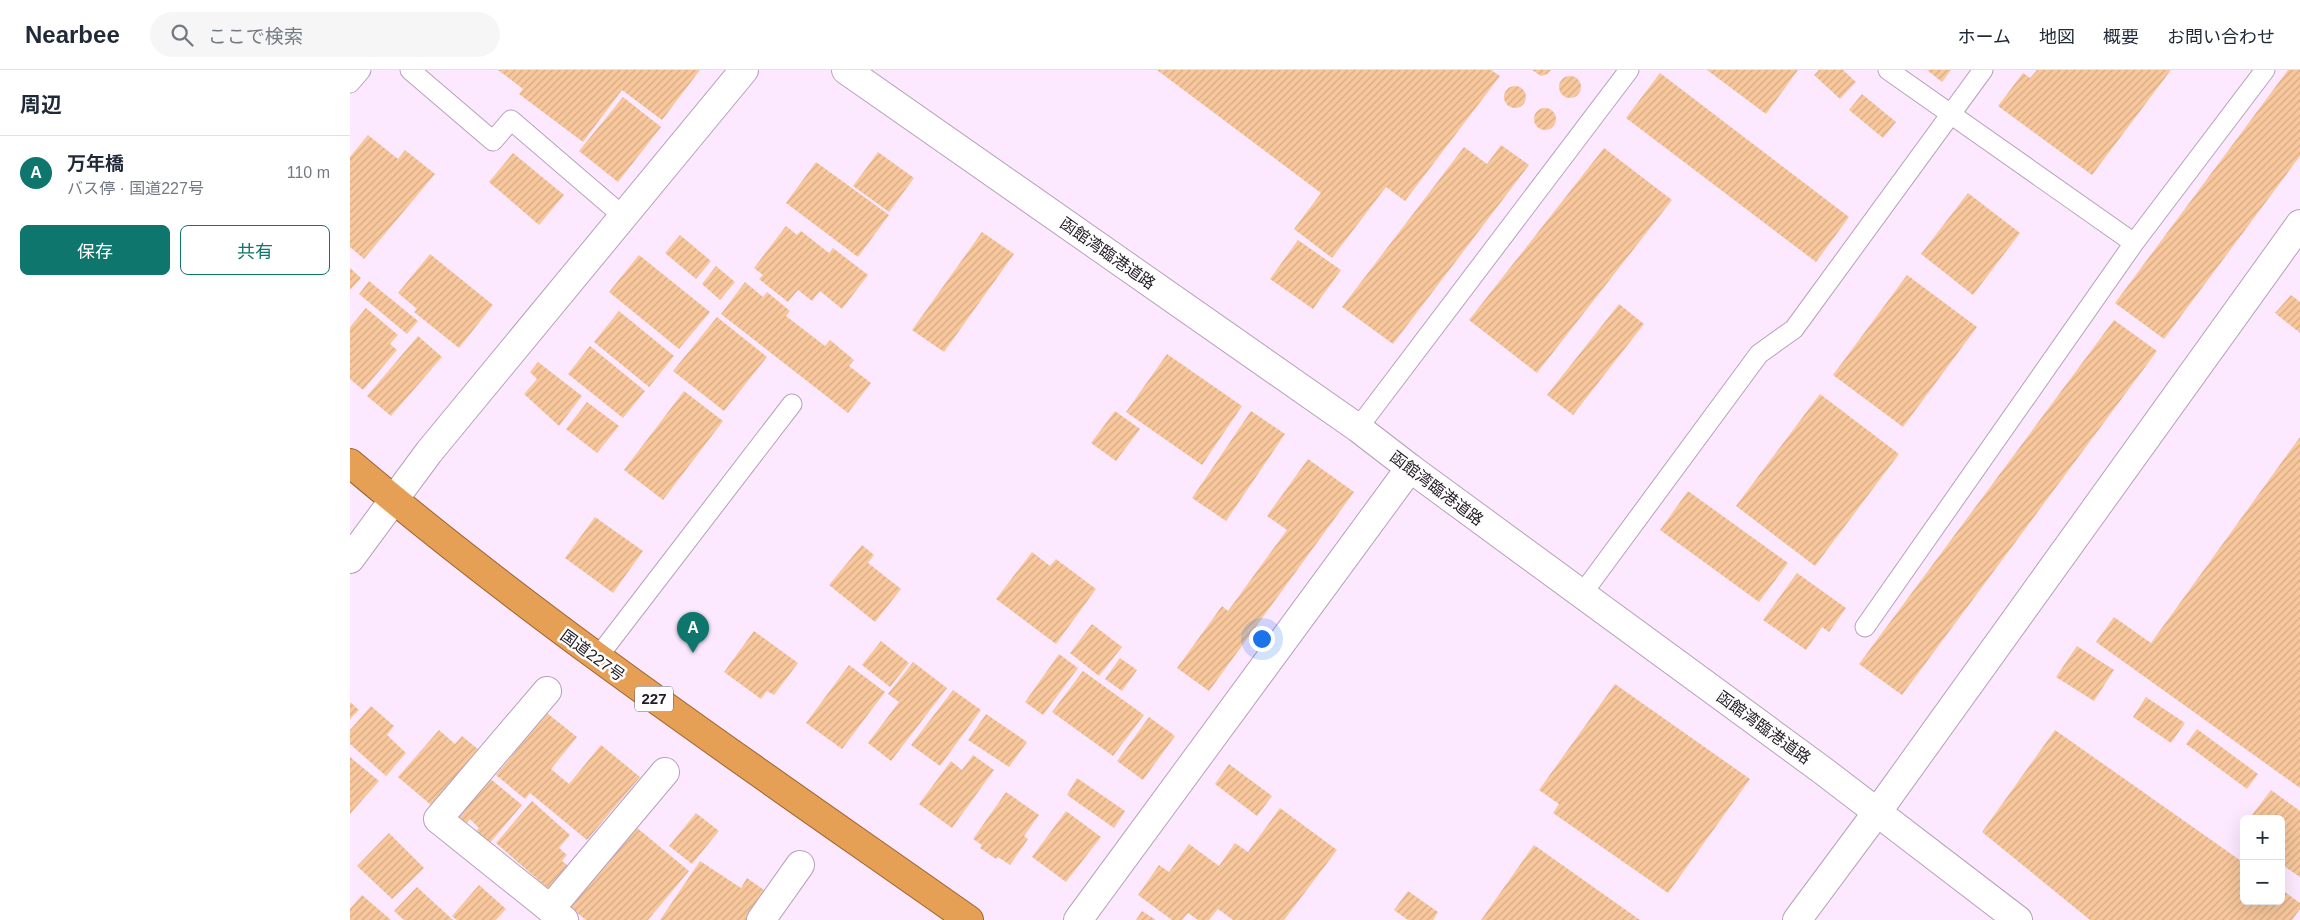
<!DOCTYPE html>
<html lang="ja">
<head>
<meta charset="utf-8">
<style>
	body { margin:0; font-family:Arial,"Noto Sans JP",sans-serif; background:#f6f6f7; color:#1f2937 }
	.controls { position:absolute; right:15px; bottom:15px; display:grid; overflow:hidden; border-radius:8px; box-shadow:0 5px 20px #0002 }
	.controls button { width:45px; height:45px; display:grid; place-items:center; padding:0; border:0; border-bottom:1px solid #e0e1e3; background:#fff; color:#1f2937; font:25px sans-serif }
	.you { position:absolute; left:911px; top:568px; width:18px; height:18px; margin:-12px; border:4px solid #fff; border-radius:50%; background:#1a73e8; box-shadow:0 0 0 8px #1a73e833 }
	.badge { display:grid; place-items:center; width:32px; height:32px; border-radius:50%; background:#0f766e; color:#fff; font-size:16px; font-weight:700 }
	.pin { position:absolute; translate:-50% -41px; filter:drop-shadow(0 1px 2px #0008) }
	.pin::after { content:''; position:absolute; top:26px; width:18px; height:15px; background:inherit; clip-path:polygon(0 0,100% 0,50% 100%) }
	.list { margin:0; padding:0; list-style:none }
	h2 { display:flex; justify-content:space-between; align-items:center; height:65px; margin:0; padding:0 20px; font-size:21px }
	h2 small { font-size:16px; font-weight:400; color:#747a83 }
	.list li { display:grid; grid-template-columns:32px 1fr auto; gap:15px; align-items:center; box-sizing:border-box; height:75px; padding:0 20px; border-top:1px solid #e0e1e3 }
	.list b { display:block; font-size:19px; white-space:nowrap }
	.list p { margin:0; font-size:16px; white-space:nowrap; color:#747a83 }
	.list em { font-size:16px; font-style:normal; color:#747a83 }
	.actions { display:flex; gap:10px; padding:15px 20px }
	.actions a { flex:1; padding:11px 0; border:1px solid #0f766e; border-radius:8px; text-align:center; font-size:18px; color:#0f766e }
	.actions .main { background:#0f766e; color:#fff }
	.icon { flex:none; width:28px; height:28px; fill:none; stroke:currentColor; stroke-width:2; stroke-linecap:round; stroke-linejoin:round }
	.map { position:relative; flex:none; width:1950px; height:850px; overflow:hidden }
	header { display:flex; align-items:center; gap:30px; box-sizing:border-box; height:70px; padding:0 25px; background:#fff; border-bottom:1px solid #e0e1e3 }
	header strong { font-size:24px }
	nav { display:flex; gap:28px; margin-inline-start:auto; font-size:18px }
	.search { width:350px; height:45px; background:#f6f6f7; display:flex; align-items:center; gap:12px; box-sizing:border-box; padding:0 18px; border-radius:28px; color:#747a83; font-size:19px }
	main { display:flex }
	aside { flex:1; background:#fff }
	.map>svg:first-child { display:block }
	.building { fill:url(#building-hatch) }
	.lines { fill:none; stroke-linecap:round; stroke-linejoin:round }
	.service-casing { stroke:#b7a0b9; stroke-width:21 }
	.minor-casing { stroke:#b7a0b9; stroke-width:30 }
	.tertiary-casing { stroke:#b7a0b9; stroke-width:30 }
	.trunk-casing { stroke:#9d6229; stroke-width:30 }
	.service { stroke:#fff; stroke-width:19 }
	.minor { stroke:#fff; stroke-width:28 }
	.tertiary { stroke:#fff; stroke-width:28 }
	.trunk { stroke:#e6a056; stroke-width:28 }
	.labels { text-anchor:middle; stroke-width:5; stroke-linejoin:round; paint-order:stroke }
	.shield { fill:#fefefe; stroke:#655f65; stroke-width:1 }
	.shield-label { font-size:15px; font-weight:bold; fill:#231b24 }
	.street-label { font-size:16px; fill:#231b24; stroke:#fefefe }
</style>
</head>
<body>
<header>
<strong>Nearbee</strong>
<div class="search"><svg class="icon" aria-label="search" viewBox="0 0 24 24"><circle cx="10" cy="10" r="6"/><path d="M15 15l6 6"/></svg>ここで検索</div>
<nav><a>ホーム</a><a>地図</a><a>概要</a><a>お問い合わせ</a></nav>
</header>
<main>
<aside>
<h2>周辺<small></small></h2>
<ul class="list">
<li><span class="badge">A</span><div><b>万年橋</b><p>バス停 · 国道227号</p></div><em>110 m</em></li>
</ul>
<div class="actions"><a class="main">保存</a><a>共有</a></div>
</aside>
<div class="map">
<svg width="1950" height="850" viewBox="0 0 1950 850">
	<defs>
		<pattern id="building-hatch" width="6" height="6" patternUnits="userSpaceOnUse" patternTransform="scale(1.25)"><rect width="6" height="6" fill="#f8c79c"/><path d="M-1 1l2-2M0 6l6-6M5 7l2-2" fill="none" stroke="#d4aa86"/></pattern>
	</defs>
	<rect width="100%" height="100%" fill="#fde9ff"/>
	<path class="building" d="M 148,0 L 350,0 L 312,50 L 272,20 L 233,72 L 169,24 L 173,19 Z
		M 807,0 L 1141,0 L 1150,6 L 1055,131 L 1036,117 L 982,188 L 944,159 L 971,123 Z
		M 1182,0 L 1201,0 L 1197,4 L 1191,6 Z
		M 1357,0 L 1448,0 L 1416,44 Z
		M 1469,0 L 1493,0 L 1506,12 L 1490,29 L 1464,5 Z
		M 1577,0 L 1601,0 L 1592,12 Z
		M 1687,0 L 1821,0 L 1742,105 L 1648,36 L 1673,3 L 1680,8 Z
		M 1938,0 L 1950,0 L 1950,86 L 1814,269 L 1765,233 Z
		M 1310,3 L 1499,147 L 1466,192 L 1276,48 Z
		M1209 17a11 11 0 1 1 22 0a11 11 0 1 1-22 0Z
		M1154 27a11 11 0 1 1 22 0a11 11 0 1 1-22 0Z
		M 1512,24 L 1546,52 L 1533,68 L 1499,40 Z
		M 273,27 L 311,57 L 268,112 L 229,81 Z
		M1184 49a11 11 0 1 1 22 0a11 11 0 1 1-22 0Z
		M 18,65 L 48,89 L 55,80 L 85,104 L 14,189 L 0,177 L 0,87 Z
		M 1151,75 L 1179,95 L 1043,274 L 992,237 L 1114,77 L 1137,94 Z
		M 1254,78 L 1322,130 L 1187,303 L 1119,250 Z
		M 528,82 L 564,108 L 539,142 L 503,116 Z
		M 163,83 L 214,125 L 189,155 L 139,112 Z
		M 466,92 L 539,145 L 508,187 L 436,133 Z
		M 1618,123 L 1670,163 L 1623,225 L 1571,184 Z
		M 436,156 L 447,165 L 451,161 L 479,183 L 483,178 L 518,205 L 492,239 L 470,221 L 462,231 L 448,220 L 438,232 L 409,209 L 413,205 L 404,198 Z
		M 632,162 L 664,184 L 594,282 L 562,260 Z
		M 330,165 L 361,191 L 346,209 L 315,183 Z
		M 948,170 L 991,200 L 963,239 L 920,209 Z
		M 80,184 L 143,235 L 109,278 L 64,242 L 67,239 L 48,223 Z
		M 289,185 L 360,242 L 329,279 L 259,222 Z
		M 366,196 L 385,212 L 370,230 L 352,214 Z
		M 0,198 L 11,208 L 0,220 Z
		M 1557,205 L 1627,257 L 1553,357 L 1483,305 Z
		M 19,211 L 68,251 L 57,264 L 9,224 Z
		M 395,212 L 413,227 L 417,222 L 440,241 L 436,246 L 475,276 L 480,270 L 504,290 L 499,296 L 521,313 L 498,343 L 371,244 Z
		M 1941,225 L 1950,232 L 1950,263 L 1925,243 Z
		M 1269,234 L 1294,254 L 1223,345 L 1197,325 Z
		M 16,238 L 48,265 L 40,274 L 47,280 L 13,320 L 0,309 L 0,257 Z
		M 269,241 L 324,286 L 299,317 L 244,272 Z
		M 367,247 L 417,287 L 374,341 L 323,301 Z
		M 1764,250 L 1807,281 L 1552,625 L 1509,594 Z
		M 68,266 L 92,287 L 41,346 L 17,326 Z
		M 240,276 L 295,321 L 273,348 L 218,304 Z
		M 817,284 L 892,336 L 852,395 L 776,342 Z
		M 188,292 L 232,326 L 209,356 L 174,324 L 187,309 L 180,302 Z
		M 334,321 L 373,351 L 313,430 L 274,400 Z
		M 1470,324 L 1549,384 L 1465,496 L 1386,436 Z
		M 237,332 L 269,356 L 247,383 L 216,359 Z
		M 765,341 L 790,359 L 766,391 L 741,373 Z
		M 901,341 L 935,364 L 876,451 L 842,428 Z
		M 1950,367 L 1950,718 L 1746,572 L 1764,547 L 1801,573 Z
		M 958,389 L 1004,422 L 859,621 L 827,598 L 872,536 L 878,541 L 937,460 L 917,446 Z
		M 1338,421 L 1438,493 L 1409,532 L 1310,460 Z
		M 245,447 L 293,481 L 263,523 L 215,488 Z
		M 512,475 L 524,485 L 518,493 L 551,519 L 525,552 L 479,515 Z
		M 682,482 L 700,496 L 706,489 L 746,519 L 706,574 L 646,529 Z
		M 1447,503 L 1496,538 L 1479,562 L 1472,557 L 1456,580 L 1413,550 Z
		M 742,554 L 772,577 L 749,606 L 720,583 Z
		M 404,561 L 448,593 L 424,625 L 417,621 L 411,629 L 374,602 Z
		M 531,571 L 559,593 L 540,617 L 512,595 Z
		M 1727,576 L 1764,600 L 1744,631 L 1706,607 Z
		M 709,584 L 728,598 L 693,645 L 675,632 Z
		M 770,588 L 787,600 L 772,621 L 755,609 Z
		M 563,592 L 597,618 L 541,691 L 518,673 L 549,632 L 538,624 Z
		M 499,595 L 535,622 L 492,679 L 456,653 Z
		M 733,601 L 794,645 L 763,686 L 702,642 Z
		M 1265,614 L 1400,709 L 1318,823 L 1203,743 L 1209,734 L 1189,720 Z
		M 603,620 L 631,640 L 590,696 L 561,675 Z
		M 1796,627 L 1835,653 L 1821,673 L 1783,647 Z
		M 0,632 L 9,640 L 0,649 Z
		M 21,636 L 44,656 L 37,665 L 56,683 L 36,706 L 0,674 L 0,660 Z
		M 197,643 L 227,667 L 201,699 L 219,714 L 251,675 L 290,707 L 237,770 L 180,723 L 175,729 L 146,705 Z
		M 636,644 L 677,672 L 659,697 L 618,670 Z
		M 799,647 L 825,666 L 793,710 L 767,691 Z
		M 1847,659 L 1908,704 L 1897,719 L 1836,674 Z
		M 89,660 L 105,674 L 112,666 L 129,680 L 81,735 L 48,707 Z
		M 1705,660 L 1894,793 L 1894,831 L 1931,831 L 1931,819 L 1950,833 L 1950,839 L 1942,850 L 1740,850 L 1632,762 Z
		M 623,685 L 644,700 L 602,758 L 569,734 L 601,691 L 612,700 Z
		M 0,687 L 29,711 L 0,744 Z
		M 879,694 L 922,726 L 907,746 L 865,714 Z
		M 137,706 L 172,735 L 139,774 L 125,762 L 129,758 L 120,749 L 115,755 L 104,745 Z
		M 727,708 L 775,741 L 764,758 L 717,725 Z
		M 1921,720 L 1950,741 L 1950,807 L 1931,794 L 1931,749 L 1899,749 Z
		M 656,722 L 689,745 L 674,766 L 678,769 L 660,795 L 648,787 L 646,789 L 630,778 L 632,775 L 623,769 Z
		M 182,731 L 220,765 L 209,778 L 217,785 L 212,791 L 220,797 L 200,820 L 146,773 Z
		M 930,738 L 987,780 L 934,850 L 883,850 L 868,839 L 859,850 L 848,850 L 838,843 L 832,850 L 822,850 L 788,825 L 809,795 L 819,802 L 839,774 L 869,796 L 885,773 L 898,782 Z
		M 716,741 L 751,767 L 716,812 L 682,787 Z
		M 346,743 L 369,761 L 342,794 L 319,776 Z
		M 286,757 L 339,801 L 298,850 L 236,850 L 220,837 Z
		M 39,763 L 74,798 L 42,829 L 7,796 Z
		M 1184,775 L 1290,850 L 1131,850 Z
		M 350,791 L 391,818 L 397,808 L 417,822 L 398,850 L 310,850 Z
		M 129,815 L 156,839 L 146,850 L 107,850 L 102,846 Z
		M 67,817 L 103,850 L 54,850 L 44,841 Z
		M 1058,821 L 1088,842 L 1083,850 L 1058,850 L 1044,840 Z
		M 12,825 L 41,850 L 0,850 L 0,839 Z
		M 792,841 L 806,850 L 786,850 Z"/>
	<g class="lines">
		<g class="service-casing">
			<path id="service" d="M 60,0 L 143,71 L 161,50 L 274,147
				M 1538,0 L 1784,173
				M 0,13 L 11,0
				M 1008,358 L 1279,0
				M 1232,524 L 1409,284 L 1444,259 L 1633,0
				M 1515,557 L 1784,173 L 1915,0
				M 247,588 L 442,334"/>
		</g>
		<g class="minor-casing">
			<path id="minor" d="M 0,489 L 79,382 L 394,0
				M 197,621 L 88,749 L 214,850
				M 200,839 L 315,702
				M 411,850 L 450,795
				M 728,850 L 1060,398
				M 1447,850 L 1528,741 L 1950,154"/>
		</g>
		<g class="tertiary-casing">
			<path id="tertiary" d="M 496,0 L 1008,358 L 1060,398 L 1472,700 L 1668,850"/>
		</g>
		<g class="trunk-casing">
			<path id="trunk" d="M 0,393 C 196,559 409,702 619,850"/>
		</g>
		<use href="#service" class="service"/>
		<use href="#minor" class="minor"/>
		<use href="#tertiary" class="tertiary"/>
		<use href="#trunk" class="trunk"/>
	</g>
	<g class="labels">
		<rect class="shield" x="285" y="616.5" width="38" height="25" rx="4"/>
		<g class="shield-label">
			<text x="304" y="634">227</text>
		</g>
		<g class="street-label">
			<text transform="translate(758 183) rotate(35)" y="6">函館湾臨港道路</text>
			<text transform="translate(1087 418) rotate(37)" y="6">函館湾臨港道路</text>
			<text transform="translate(243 585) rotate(36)" y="6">国道227号</text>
			<text transform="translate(1414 657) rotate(36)" y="6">函館湾臨港道路</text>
		</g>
	</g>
</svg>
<div class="controls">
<button>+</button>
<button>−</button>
</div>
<div class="you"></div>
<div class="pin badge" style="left:343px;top:583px">A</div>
</div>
</main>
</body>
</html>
